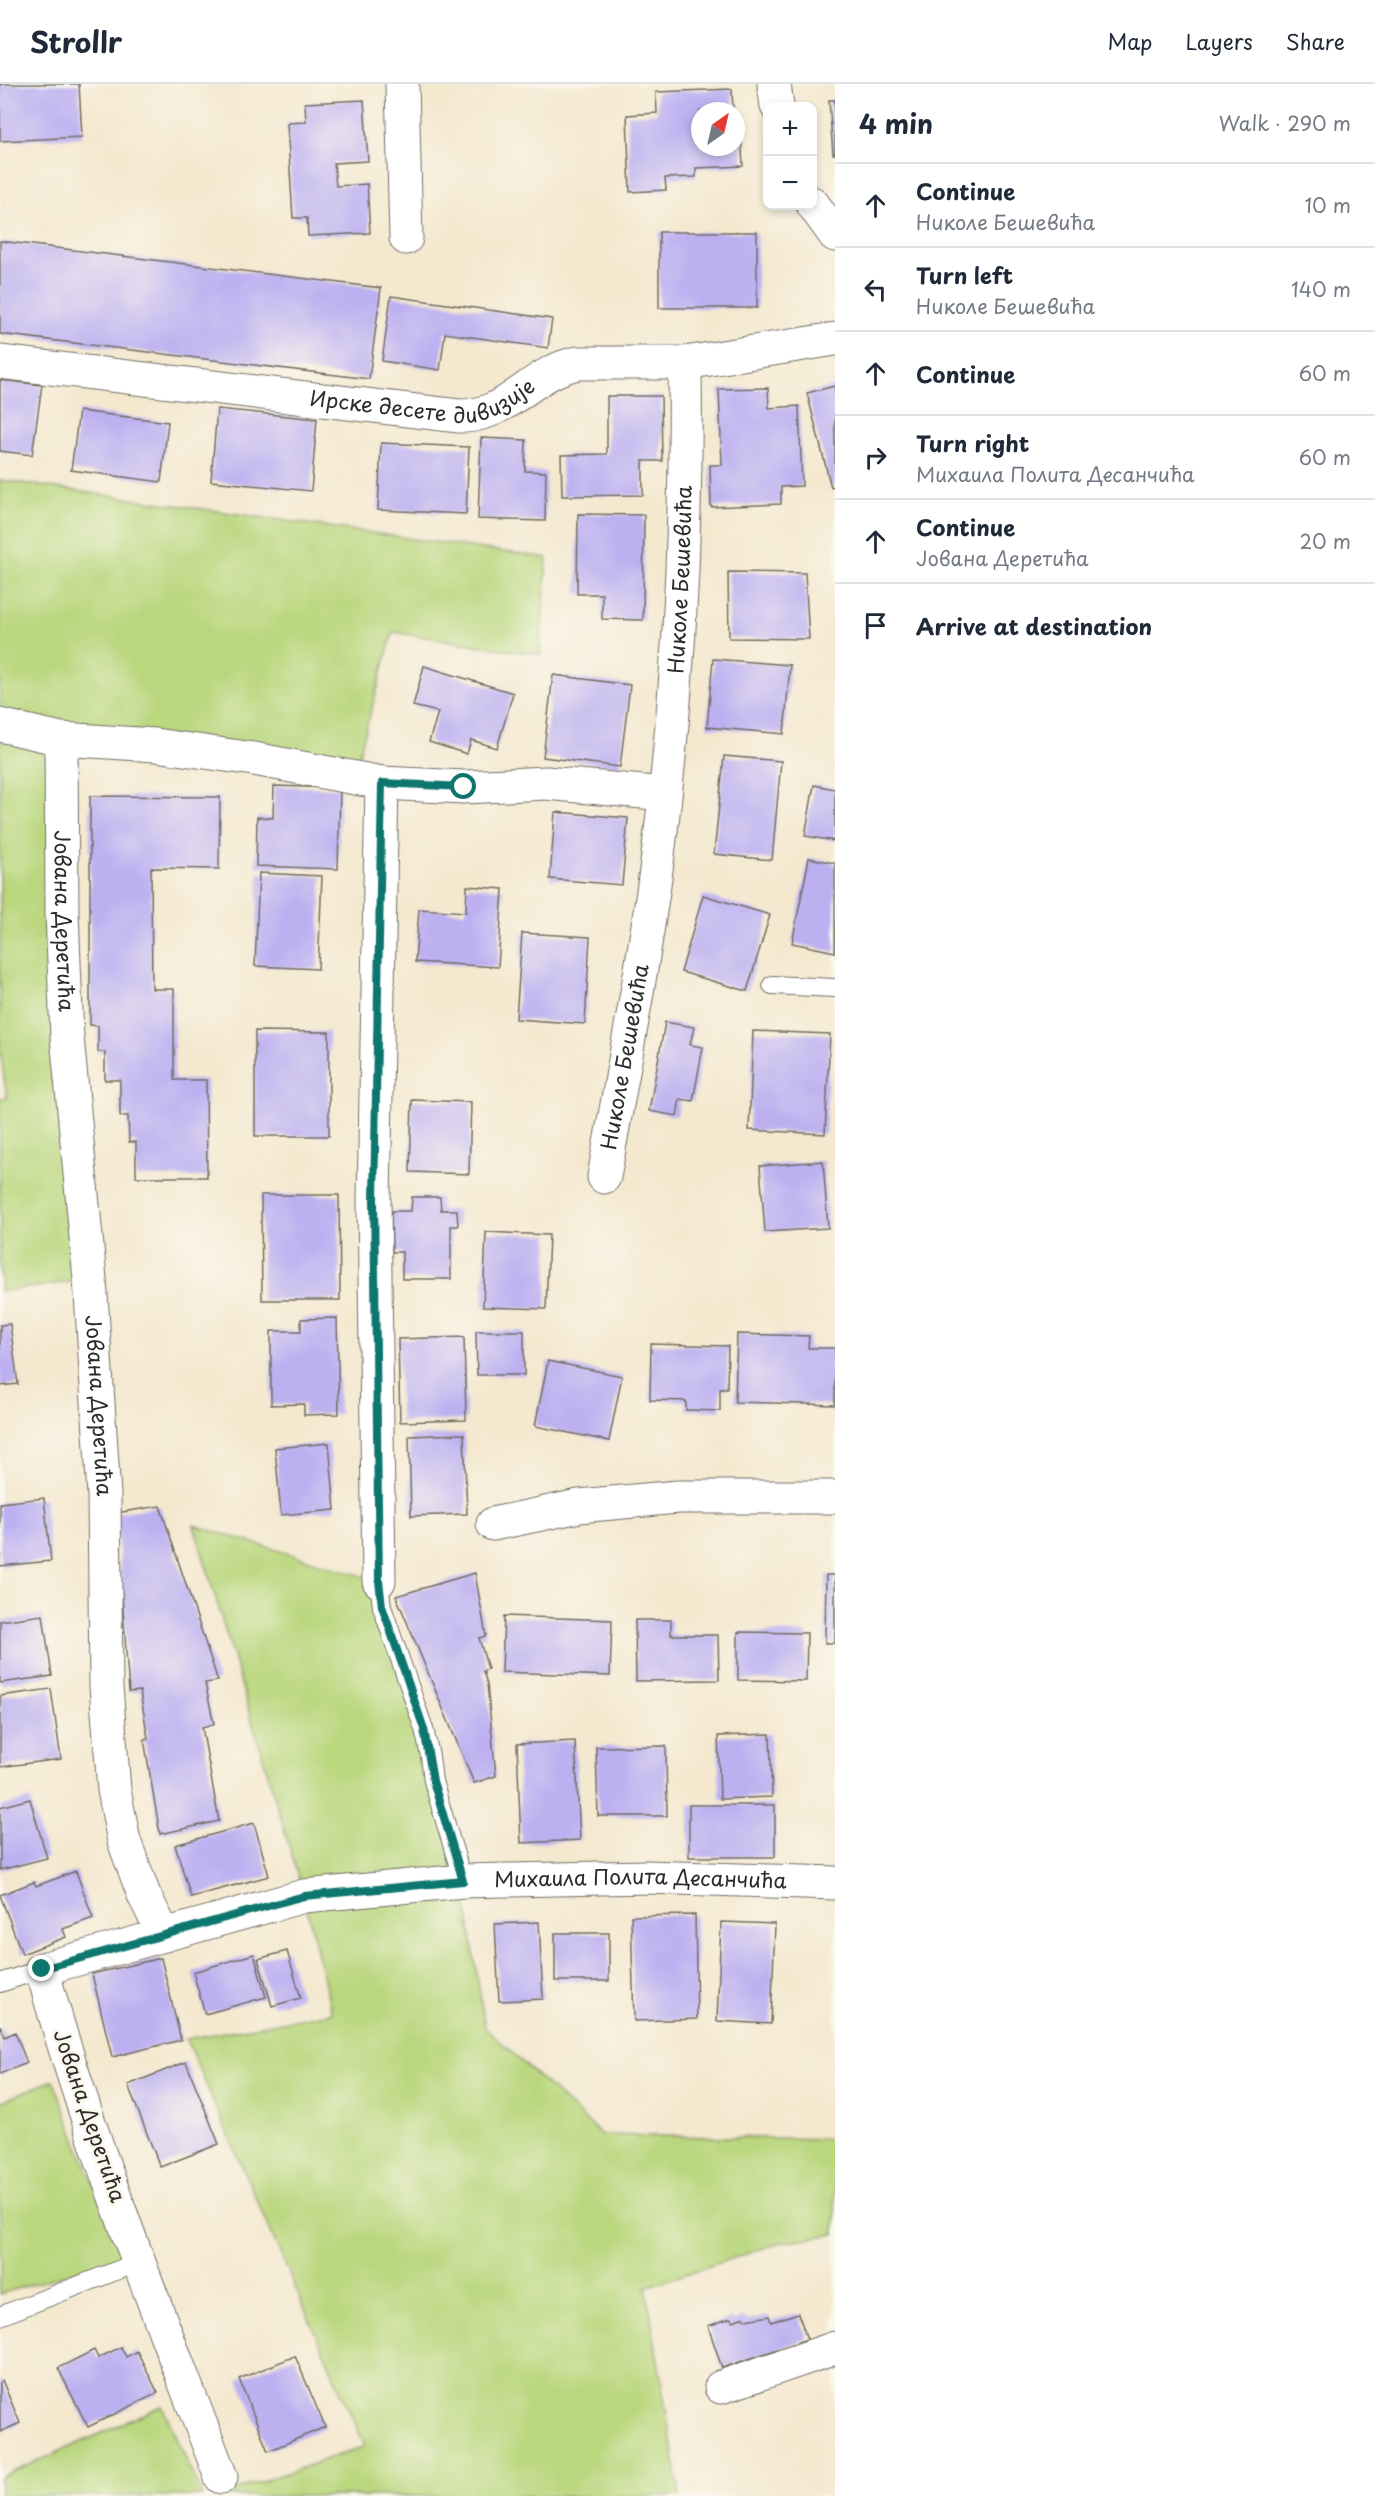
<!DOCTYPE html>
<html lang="en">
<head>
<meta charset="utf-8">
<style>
	body { margin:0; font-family:"Playpen Sans",sans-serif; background:#f6f6f7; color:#1f2937 }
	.controls { position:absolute; right:18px; top:18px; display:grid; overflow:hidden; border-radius:12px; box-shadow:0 3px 9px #0003 }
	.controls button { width:54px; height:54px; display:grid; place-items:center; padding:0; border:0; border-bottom:2px solid #e0e1e3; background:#fff; color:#1f2937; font:30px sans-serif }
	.compass { position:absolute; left:691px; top:18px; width:54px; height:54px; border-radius:50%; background:#fff; box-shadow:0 3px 9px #0003; rotate:34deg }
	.stop { position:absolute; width:18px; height:18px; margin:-14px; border:4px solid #0f766e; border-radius:50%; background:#fff }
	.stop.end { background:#0f766e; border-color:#fff; box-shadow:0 2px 6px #0008 }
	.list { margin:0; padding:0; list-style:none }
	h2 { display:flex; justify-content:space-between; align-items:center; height:78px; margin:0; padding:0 24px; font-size:26px }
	h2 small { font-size:20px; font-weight:400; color:#747a83 }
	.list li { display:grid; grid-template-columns:39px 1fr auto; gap:18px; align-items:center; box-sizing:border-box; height:84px; padding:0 24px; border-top:2px solid #e0e1e3 }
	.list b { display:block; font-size:22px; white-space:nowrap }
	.list p { margin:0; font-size:20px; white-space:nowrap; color:#747a83 }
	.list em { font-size:20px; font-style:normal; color:#747a83 }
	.icon { flex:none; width:33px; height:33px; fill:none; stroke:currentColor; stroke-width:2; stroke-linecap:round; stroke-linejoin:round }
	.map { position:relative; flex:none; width:835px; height:2412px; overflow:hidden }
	header { display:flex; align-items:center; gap:36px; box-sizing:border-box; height:84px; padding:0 30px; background:#fff; border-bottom:2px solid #e0e1e3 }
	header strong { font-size:28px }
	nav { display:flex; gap:33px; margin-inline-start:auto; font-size:21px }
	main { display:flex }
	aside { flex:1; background:#fff }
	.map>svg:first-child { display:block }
	.green { fill:#bad77e; stroke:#728154; stroke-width:1.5 }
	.building { fill:#bcb0f1 }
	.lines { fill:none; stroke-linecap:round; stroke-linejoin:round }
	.service-casing { stroke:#716d64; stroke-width:20 }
	.minor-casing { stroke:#716d64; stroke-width:35 }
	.tertiary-casing { stroke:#716d64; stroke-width:35 }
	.service { stroke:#fff; stroke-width:18 }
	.minor { stroke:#fff; stroke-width:33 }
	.tertiary { stroke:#fff; stroke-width:33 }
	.route { stroke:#0f766e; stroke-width:8 }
	.labels { text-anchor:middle; stroke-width:6; stroke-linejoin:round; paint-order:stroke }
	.street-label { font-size:21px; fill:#2b2b2b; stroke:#fbf7ec }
</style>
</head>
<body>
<header>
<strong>Strollr</strong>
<nav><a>Map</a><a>Layers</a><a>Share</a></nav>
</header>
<main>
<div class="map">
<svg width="835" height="2412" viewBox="0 0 835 2412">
	<rect width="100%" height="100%" fill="#fbf7ec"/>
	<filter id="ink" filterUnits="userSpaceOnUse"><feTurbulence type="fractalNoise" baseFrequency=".0167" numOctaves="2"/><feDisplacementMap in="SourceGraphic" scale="12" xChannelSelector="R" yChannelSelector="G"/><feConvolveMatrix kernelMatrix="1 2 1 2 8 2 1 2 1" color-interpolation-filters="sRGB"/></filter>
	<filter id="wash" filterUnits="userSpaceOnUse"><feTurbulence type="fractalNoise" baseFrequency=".008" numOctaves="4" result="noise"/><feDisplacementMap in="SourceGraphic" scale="24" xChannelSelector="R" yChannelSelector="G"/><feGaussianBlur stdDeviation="1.35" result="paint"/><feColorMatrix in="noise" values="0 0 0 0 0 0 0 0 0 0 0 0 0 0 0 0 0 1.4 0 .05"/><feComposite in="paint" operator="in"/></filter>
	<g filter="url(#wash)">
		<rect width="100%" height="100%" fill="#f4e8cf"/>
		<path class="green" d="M 0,396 L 547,474 L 540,571 L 393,548 L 353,692 L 61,655 L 90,1195 L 0,1208 L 0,1014 L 7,1014 L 0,965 Z
			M 194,1441 L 379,1497 L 463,1797 L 485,1944 L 602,2051 L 835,2055 L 835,2150 L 782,2158 L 646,2203 L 680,2412 L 220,2412 L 365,2362 L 186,1955 L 332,1929 L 304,1812 Z
			M 53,1996 L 122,2173 L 0,2210 L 0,2018 Z
			M 162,2322 L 203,2412 L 0,2412 L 0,2394 Z"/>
		<g id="blocks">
			<path class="building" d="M 0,0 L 79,0 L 82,53 L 0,57 Z
				M 732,5 L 733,27 L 700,27 L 700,63 L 736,63 L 736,48 L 741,48 L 743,82 L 696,84 L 696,93 L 665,94 L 666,106 L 630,108 L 627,31 L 657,29 L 656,8 Z
				M 364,16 L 368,77 L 334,79 L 336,102 L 367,100 L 370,149 L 308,152 L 307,134 L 293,134 L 287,39 L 306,38 L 305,19 Z
				M 829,16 L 835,16 L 835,70 L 833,70 Z
				M 659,148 L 757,148 L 757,224 L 659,224 Z
				M 0,157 L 381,204 L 369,295 L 0,250 Z
				M 391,212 L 552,235 L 548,264 L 445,249 L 440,286 L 382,277 Z
				M 0,296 L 42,301 L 32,371 L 0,367 Z
				M 835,302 L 835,402 L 831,403 L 807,309 Z
				M 768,304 L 769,324 L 799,322 L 802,402 L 781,403 L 781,420 L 711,423 L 710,381 L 722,381 L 719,305 Z
				M 607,312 L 661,312 L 662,377 L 643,377 L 643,411 L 562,412 L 561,371 L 607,370 Z
				M 217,325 L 317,335 L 311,407 L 211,397 Z
				M 79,327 L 168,338 L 161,398 L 71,386 Z
				M 481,354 L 526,356 L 525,387 L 546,388 L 545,437 L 478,435 Z
				M 381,359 L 469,363 L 466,430 L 378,426 Z
				M 578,430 L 644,431 L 643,536 L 602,535 L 602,510 L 577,510 Z
				M 728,488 L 805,489 L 809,555 L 729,554 Z
				M 713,575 L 790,581 L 784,650 L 707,643 Z
				M 424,582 L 513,609 L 497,664 L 471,656 L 467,670 L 429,658 L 438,628 L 413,622 Z
				M 553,591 L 630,601 L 620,683 L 543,673 Z
				M 724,672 L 781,677 L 772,776 L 714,770 Z
				M 814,701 L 835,705 L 835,757 L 805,752 Z
				M 274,702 L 340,704 L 338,785 L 256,782 L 257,733 L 273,734 Z
				M 90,712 L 220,713 L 219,785 L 151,784 L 152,905 L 174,905 L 174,996 L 206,996 L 207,1093 L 136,1093 L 136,1058 L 129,1058 L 128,1032 L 120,1032 L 120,996 L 105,996 L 105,968 L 98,968 L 98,942 L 90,941 Z
				M 555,728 L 628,734 L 622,801 L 550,795 Z
				M 809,774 L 835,779 L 835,868 L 792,859 Z
				M 259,789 L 322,792 L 318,885 L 255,882 Z
				M 467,802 L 503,805 L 498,883 L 415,878 L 419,825 L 466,828 Z
				M 703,811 L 770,831 L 747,907 L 681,888 Z
				M 522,849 L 590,853 L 585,940 L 516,935 Z
				M 665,938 L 694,943 L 690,961 L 703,963 L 693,1017 L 680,1015 L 677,1032 L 649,1027 Z
				M 255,947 L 329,948 L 329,1052 L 255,1052 Z
				M 753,947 L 830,950 L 825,1050 L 749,1046 Z
				M 412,1016 L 471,1018 L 469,1090 L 410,1088 Z
				M 823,1077 L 828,1144 L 765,1148 L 760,1082 Z
				M 261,1111 L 339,1111 L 340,1216 L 262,1216 Z
				M 412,1113 L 440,1113 L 441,1126 L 457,1126 L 458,1142 L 451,1142 L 451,1195 L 402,1195 L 402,1168 L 392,1168 L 391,1127 L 411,1127 Z
				M 486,1148 L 549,1151 L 546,1225 L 483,1223 Z
				M 337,1234 L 339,1330 L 304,1331 L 304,1320 L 271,1321 L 271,1247 L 301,1247 L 301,1235 Z
				M 10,1240 L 18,1300 L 0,1302 L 0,1241 Z
				M 476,1247 L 524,1247 L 524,1291 L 477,1291 Z
				M 737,1250 L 809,1252 L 808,1264 L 835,1264 L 835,1321 L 735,1318 Z
				M 464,1253 L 466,1336 L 400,1338 L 398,1255 Z
				M 651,1260 L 728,1262 L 727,1305 L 720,1305 L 720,1327 L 686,1326 L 686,1317 L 650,1316 Z
				M 548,1277 L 622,1292 L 609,1357 L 535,1342 Z
				M 464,1350 L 467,1430 L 411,1432 L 409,1352 Z
				M 329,1359 L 335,1426 L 281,1431 L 275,1364 Z
				M 44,1414 L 51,1477 L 0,1482 L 0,1419 Z
				M 160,1422 L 218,1597 L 205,1599 L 214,1640 L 202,1643 L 219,1737 L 160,1750 L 144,1655 L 148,1654 L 140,1607 L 129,1608 L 116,1429 Z
				M 475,1489 L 486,1552 L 479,1554 L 488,1585 L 483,1587 L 487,1600 L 496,1692 L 474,1699 L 396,1512 Z
				M 826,1491 L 835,1491 L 835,1559 L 825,1559 Z
				M 43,1531 L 52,1592 L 0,1599 L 0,1537 Z
				M 504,1532 L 612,1536 L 610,1592 L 502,1588 Z
				M 635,1536 L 671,1536 L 671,1551 L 718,1551 L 719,1596 L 636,1597 Z
				M 738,1548 L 807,1549 L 806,1597 L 738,1596 Z
				M 51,1605 L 61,1675 L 0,1683 L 0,1612 Z
				M 770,1650 L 772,1713 L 720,1715 L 718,1652 Z
				M 575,1657 L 580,1756 L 521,1759 L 517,1660 Z
				M 666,1662 L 667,1732 L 598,1732 L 596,1663 Z
				M 30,1715 L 47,1774 L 0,1786 L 0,1723 Z
				M 689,1721 L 775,1721 L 775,1773 L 689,1773 Z
				M 254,1739 L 269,1792 L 191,1813 L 175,1761 Z
				M 76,1787 L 93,1834 L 63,1845 L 66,1853 L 22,1870 L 0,1811 L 34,1798 L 36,1802 Z
				M 695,1831 L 697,1935 L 634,1937 L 631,1832 Z
				M 539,1838 L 543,1915 L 499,1917 L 495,1840 Z
				M 721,1838 L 775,1840 L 771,1940 L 717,1937 Z
				M 555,1849 L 609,1849 L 609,1897 L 555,1897 Z
				M 287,1867 L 301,1914 L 272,1922 L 258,1875 Z
				M 254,1870 L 266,1913 L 205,1930 L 193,1888 Z
				M 161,1874 L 181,1956 L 112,1973 L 92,1890 Z
				M 0,1941 L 5,1953 L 15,1948 L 27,1979 L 0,1990 Z
				M 186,1978 L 219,2060 L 160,2083 L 128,2001 Z
				M 798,2229 L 807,2255 L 722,2284 L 708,2242 L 731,2234 L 733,2237 L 744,2233 L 746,2236 L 769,2232 L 771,2238 Z
				M 121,2263 L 126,2273 L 137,2267 L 158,2309 L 88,2343 L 58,2284 L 94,2266 L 98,2274 Z
				M 295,2272 L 325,2343 L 268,2367 L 239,2295 Z
				M 2,2296 L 20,2339 L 0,2348 L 0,2297 Z"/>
		</g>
	</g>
	<g filter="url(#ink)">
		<use href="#blocks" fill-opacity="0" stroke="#716d64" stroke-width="1.5"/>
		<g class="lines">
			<g class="service-casing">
				<path id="service" d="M 772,901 L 835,904
					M 379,1497 L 382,1523 L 424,1645 L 430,1672 L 433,1697 L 463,1797
					M 0,1899 L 42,1885
					M 0,2232 L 139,2178"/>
			</g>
			<g class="minor-casing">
				<g id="minor">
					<path d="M 402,0 L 406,154"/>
					<path id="s1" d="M 0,278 L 459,332 C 465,332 472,332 478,330 C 515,322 536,287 578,279 L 685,279 L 835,255"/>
					<path d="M 0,641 L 61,655 L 155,661 L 254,675 L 382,699 L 464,703 L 546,699 L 665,710"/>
					<path id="s2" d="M 61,655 L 62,829 L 67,953 L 90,1195 L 104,1411 L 106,1602 L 114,1706 L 124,1757 L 144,1811 L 164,1851"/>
					<path id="s3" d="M 604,1093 C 623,986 644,879 658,771 C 679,609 687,443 685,279"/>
					<path d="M 493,1440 L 579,1422 L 678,1413 L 835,1413"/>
					<path d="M 379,1497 L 374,1115 L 382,699"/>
					<path d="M 721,2303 L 835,2264"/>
					<path id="s4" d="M 221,2393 C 157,2226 89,2058 42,1885 L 304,1812 L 463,1797 L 646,1793 L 835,1799"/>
				</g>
			</g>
			<g class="tertiary-casing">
				<path id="tertiary" d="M 774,0 L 777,22
					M 812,119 L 835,151"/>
			</g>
			<use href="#service" class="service"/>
			<use href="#minor" class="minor"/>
			<use href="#tertiary" class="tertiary"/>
		</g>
	</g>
	<g class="lines" filter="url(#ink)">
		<path class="route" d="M 42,1885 L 304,1812 L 463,1797 L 433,1697 L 424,1645 L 382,1522 L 379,1497 L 374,1115 L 382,699 L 464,703"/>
	</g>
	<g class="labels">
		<g class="street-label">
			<text dy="7" stroke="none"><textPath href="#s1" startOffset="428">Ирске десете дивизије</textPath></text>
			<text dy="7" stroke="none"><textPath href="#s3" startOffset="603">Николе Бешевића</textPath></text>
			<text dy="7" stroke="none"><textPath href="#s2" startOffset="182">Јована Деретића</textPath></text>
			<text dy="7" stroke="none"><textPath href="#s3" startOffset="122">Николе Бешевића</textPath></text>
			<text dy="7" stroke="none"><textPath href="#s2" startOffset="668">Јована Деретића</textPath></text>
			<text dy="7" stroke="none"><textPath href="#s4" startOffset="1148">Михаила Полита Десанчића</textPath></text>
			<text transform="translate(89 2032) rotate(71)" y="7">Јована Деретића</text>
		</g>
	</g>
</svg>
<div class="controls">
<button>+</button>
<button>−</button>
</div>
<svg class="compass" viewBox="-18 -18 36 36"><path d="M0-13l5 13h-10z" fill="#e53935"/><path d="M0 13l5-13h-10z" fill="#747a83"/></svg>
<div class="stop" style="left:464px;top:703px"></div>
<div class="stop end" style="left:42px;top:1885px"></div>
</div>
<aside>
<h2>4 min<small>Walk · 290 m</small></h2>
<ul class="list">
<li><svg class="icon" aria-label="ahead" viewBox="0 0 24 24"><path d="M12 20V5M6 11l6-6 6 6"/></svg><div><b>Continue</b><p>Николе Бешевића</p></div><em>10 m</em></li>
<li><svg class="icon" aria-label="left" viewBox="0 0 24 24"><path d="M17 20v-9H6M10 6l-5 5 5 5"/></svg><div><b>Turn left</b><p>Николе Бешевића</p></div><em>140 m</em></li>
<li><svg class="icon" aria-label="ahead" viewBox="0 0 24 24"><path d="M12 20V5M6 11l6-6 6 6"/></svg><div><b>Continue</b></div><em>60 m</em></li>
<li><svg class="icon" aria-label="right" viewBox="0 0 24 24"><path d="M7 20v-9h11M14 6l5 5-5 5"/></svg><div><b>Turn right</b><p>Михаила Полита Десанчића</p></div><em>60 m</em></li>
<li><svg class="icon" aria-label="ahead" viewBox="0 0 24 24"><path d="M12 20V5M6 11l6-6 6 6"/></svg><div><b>Continue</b><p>Јована Деретића</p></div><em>20 m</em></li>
<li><svg class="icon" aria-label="arrive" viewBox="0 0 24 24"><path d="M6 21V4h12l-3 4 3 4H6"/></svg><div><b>Arrive at destination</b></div></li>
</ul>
</aside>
</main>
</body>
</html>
